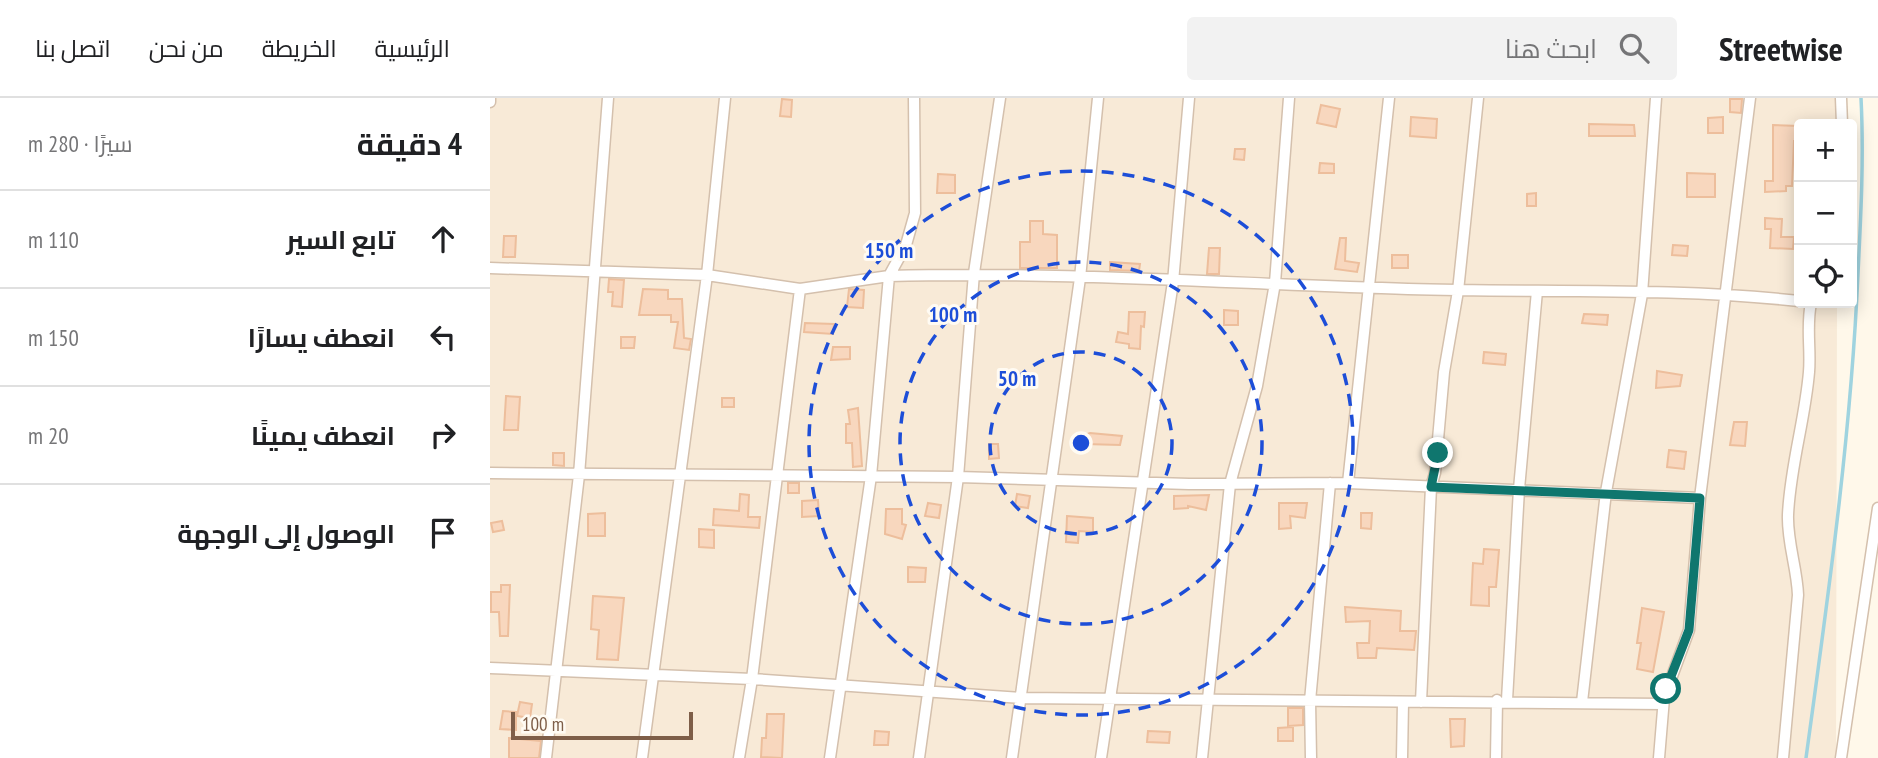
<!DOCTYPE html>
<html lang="ar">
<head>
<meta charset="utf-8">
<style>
	body { margin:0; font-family:"PT Sans Narrow",Cairo,sans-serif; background:#f2f2f2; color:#202124; direction:rtl }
	.controls { position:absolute; right:21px; top:21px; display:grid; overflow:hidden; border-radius:7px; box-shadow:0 4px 18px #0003 }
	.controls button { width:63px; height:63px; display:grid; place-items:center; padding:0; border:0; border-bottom:2px solid #e0e0e0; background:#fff; color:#202124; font:35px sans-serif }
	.scale { position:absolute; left:21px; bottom:18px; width:182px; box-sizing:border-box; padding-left:7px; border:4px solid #7e5e48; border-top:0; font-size:19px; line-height:24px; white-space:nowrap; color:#7e5e48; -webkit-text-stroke:5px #fffbf3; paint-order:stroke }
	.stop { position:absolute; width:21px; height:21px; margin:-16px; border:5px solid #0f766e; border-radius:50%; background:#fff }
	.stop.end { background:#0f766e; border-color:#fff; box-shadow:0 2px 7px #0008 }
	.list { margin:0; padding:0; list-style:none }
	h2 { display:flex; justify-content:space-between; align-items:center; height:91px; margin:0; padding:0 28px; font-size:30px }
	h2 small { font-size:23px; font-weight:400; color:#757577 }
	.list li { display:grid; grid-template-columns:46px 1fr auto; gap:21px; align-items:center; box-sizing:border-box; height:98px; padding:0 28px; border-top:2px solid #e0e0e0 }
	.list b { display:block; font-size:26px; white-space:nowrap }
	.list em { font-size:23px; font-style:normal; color:#757577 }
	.icon { flex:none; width:38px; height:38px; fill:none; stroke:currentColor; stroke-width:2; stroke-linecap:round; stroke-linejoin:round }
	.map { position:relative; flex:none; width:1388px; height:660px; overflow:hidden; direction:ltr }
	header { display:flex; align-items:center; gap:42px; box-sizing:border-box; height:98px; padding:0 35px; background:#fff; border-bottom:2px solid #e0e0e0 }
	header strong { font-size:33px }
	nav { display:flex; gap:38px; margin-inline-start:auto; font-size:24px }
	.search { width:490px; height:63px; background:#f2f2f2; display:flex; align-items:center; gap:18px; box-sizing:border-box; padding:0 24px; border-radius:7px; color:#757577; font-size:26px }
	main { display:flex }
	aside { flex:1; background:#fff }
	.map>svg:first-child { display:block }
	.residential { fill:#f8ead7 }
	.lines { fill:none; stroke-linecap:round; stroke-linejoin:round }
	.stream { stroke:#9fd3df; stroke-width:3.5 }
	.building { fill:#f8d7be; stroke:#edbe9c; stroke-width:2 }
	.street-casing { stroke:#d4c0ad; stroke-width:13 }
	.street { stroke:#fff; stroke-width:10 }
	.route { stroke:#0f766e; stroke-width:9 }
	.ring { fill:none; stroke:#1d4ed8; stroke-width:3.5; stroke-dasharray:12 9 }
	.centre { fill:#1d4ed8; stroke:#fffbf3; stroke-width:3.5 }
	.ring-label { font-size:21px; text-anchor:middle; font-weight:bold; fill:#1d4ed8; stroke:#fffbf3; stroke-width:6; stroke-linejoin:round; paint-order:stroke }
</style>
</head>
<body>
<header>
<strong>Streetwise</strong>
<div class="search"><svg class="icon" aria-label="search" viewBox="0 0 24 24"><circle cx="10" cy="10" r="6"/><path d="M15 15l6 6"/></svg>ابحث هنا</div>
<nav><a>الرئيسية</a><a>الخريطة</a><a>من نحن</a><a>اتصل بنا</a></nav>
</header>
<main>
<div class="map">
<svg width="1388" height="660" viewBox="0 0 1388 660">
	<rect width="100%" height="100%" fill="#fff8ea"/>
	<path class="residential" d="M 0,0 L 1347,0 L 1347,26 L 1309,26 L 1309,205 L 1347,205 L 1346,660 L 0,660 Z"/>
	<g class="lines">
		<path class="stream" d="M 1316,660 C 1338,499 1361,338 1368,175 C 1371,116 1374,59 1371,0"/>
	</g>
	<path class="building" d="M 292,1 L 302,2 L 301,19 L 290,18 Z
		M 1240,1 L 1252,1 L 1251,15 L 1240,14 Z
		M 831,7 L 850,11 L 846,29 L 827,25 Z
		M 921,19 L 947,21 L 946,40 L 920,38 Z
		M 1233,19 L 1233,35 L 1218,35 L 1218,20 Z
		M 1099,26 L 1144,27 L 1145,38 L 1099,38 Z
		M 1283,27 L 1309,28 L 1309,43 L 1304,43 L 1302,88 L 1296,88 L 1296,93 L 1275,94 L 1275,83 L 1283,83 Z
		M 745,51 L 755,51 L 754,62 L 744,61 Z
		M 830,65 L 844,66 L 844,75 L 829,75 Z
		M 1197,75 L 1225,76 L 1225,99 L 1197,99 Z
		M 448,76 L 465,77 L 465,95 L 447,95 Z
		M 1046,95 L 1046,108 L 1037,108 L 1037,96 Z
		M 1275,120 L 1292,121 L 1291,139 L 1304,139 L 1303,151 L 1280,150 L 1281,131 L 1275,131 Z
		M 540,123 L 553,123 L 553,136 L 567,137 L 567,170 L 530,170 L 530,144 L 540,144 Z
		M 14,138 L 26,138 L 25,159 L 13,159 Z
		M 850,140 L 856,140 L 855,163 L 869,165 L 867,174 L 845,171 Z
		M 1183,147 L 1198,148 L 1197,158 L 1182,157 Z
		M 719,150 L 730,150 L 729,176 L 717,176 Z
		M 902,157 L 918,157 L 918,170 L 902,170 Z
		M 620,164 L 650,166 L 649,173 L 620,172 Z
		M 119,181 L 134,182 L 132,209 L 122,208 L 123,194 L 118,194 Z
		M 153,191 L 178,192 L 178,201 L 192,201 L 194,240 L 201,241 L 199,252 L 184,250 L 188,224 L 181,224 L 181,217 L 149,217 Z
		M 359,191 L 374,192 L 373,210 L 357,209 Z
		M 734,212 L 748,213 L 748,227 L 734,227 Z
		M 639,214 L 655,214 L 654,229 L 651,228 L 650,251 L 639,250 L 639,246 L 626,244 L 628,234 L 638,236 Z
		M 1094,216 L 1118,217 L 1117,227 L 1092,225 Z
		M 315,225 L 344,226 L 343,236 L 314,234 Z
		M 131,239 L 145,239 L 144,250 L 131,250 Z
		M 343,249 L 360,249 L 360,261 L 341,262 Z
		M 994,254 L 1016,256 L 1015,267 L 993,265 Z
		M 1167,273 L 1192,277 L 1190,288 L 1166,290 Z
		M 16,298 L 30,299 L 28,332 L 14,332 Z
		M 232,300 L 244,300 L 244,309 L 232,309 Z
		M 368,310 L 372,368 L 363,369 L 362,345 L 356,345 L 356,326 L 360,326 L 358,312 Z
		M 1244,324 L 1257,324 L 1255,348 L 1240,347 Z
		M 600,335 L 632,338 L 630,347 L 595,346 L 595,337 Z
		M 499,346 L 508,346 L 509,360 L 499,361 Z
		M 1179,352 L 1196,354 L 1194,371 L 1177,369 Z
		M 63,355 L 74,355 L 74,368 L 63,367 Z
		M 298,385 L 309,385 L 309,395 L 298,395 Z
		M 250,396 L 259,397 L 258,419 L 270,419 L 269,430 L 223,427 L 224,411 L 249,413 Z
		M 527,396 L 540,398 L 538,410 L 525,408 Z
		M 719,397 L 716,412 L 698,408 L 698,410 L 684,411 L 684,398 Z
		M 328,402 L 329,418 L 312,419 L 312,403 Z
		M 438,405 L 451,407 L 449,420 L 435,418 Z
		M 789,405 L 817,405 L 815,420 L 800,418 L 801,430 L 789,431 Z
		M 396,411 L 412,411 L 412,426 L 416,427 L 412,441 L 395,436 Z
		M 115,415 L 115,438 L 98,438 L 98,416 Z
		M 871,415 L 882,415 L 881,431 L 871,430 Z
		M 577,418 L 603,420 L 603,434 L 589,433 L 588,445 L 576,444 Z
		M 12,423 L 14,432 L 3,434 L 1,425 Z
		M 209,431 L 224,432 L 224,450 L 209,449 Z
		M 994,451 L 1009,452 L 1006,489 L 999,489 L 999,508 L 981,507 L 983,465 L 993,466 Z
		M 418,469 L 436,470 L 435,484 L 418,484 Z
		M 11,487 L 20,487 L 18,538 L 10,538 L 9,514 L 1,514 L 1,494 L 11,494 Z
		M 103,498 L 134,500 L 128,562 L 107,561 L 109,532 L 101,531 Z
		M 855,509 L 911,513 L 910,533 L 926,533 L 924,552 L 887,550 L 886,560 L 868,560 L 867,545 L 879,545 L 880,523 L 856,524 Z
		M 1152,510 L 1174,514 L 1163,574 L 1147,571 L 1151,545 L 1147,545 Z
		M 30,604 L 42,606 L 40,620 L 27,618 Z
		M 798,610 L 813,610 L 813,627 L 798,628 Z
		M 13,613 L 26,614 L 26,632 L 10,631 Z
		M 277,616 L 294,616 L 292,660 L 271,659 L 272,640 L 276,640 Z
		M 960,621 L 975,621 L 974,648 L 961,649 Z
		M 803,629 L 803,643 L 788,643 L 788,630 Z
		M 385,633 L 399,634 L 398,647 L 384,647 Z
		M 658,633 L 680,634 L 679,645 L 657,644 Z
		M 19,640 L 51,643 L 49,660 L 19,660 Z"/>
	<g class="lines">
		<g class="street-casing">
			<path id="street" d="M 1351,0 L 1352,26
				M 0,4 L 0,0
				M 0,170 L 217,177 L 235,0
				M 0,375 L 468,379 L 699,386 L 858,385 L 1210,400
				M 858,385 L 899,0
				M 0,570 L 262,581 L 530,600 L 1173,606
				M 1017,602 L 1029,391 L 1047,193
				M 931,604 L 941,389 L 945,375 L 954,274 L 968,193 L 988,0
				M 1092,604 L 1116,394 L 1152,196 L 1166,0
				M 56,660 L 89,377 L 118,0
				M 152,660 L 217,177 L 310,191 L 399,178 L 416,147 L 425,115 L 424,0
				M 249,660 L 262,581 L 310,191
				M 340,660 L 381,378 L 399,178 C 572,173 745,186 918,191 C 1048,195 1179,189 1309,203
				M 429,660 L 468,379 L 484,175 L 510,0
				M 522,660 L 590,180 L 608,0
				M 611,660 L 683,184 L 699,0
				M 712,660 L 740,386 L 767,288 L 785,185 L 799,0
				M 821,660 L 820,603 L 840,385
				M 912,660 L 913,604
				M 1006,660 L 1007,602
				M 1169,660 L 1174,600 L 1199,532 L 1210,400 L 1260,0
				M 1293,660 L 1308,497 C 1307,470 1297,444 1298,417 C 1300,369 1315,322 1319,274 C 1321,251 1316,228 1321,205
				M 1351,660 L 1388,410"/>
		</g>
		<use href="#street" class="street"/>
	</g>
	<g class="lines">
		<path class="route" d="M 948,355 L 941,389 L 1210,400 L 1199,532 L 1176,591"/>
	</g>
	<g class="ring">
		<circle cx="591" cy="345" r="91"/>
		<circle cx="591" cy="345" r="181"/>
		<circle cx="591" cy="345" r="272"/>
	</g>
	<circle cx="591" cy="345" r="10" class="centre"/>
	<g class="ring-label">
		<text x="399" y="160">150 m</text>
		<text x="463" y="224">100 m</text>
		<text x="527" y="288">50 m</text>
	</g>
</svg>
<div class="controls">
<button>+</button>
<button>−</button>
<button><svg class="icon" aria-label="locate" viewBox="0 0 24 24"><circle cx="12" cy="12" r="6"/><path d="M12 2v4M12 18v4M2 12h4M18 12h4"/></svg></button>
</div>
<div class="scale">100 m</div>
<div class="stop" style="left:1176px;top:591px"></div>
<div class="stop end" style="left:948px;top:355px"></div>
</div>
<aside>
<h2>4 دقيقة<small>سيرًا · 280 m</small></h2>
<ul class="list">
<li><svg class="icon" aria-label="ahead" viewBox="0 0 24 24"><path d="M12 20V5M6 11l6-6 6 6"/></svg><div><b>تابع السير</b></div><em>110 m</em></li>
<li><svg class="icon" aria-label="left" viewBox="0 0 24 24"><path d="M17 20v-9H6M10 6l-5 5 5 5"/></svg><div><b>انعطف يسارًا</b></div><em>150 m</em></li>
<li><svg class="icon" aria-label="right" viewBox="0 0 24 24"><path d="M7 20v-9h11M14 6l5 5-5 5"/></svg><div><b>انعطف يمينًا</b></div><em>20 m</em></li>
<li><svg class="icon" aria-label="arrive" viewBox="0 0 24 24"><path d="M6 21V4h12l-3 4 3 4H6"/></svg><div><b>الوصول إلى الوجهة</b></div></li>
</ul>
</aside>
</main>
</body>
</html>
